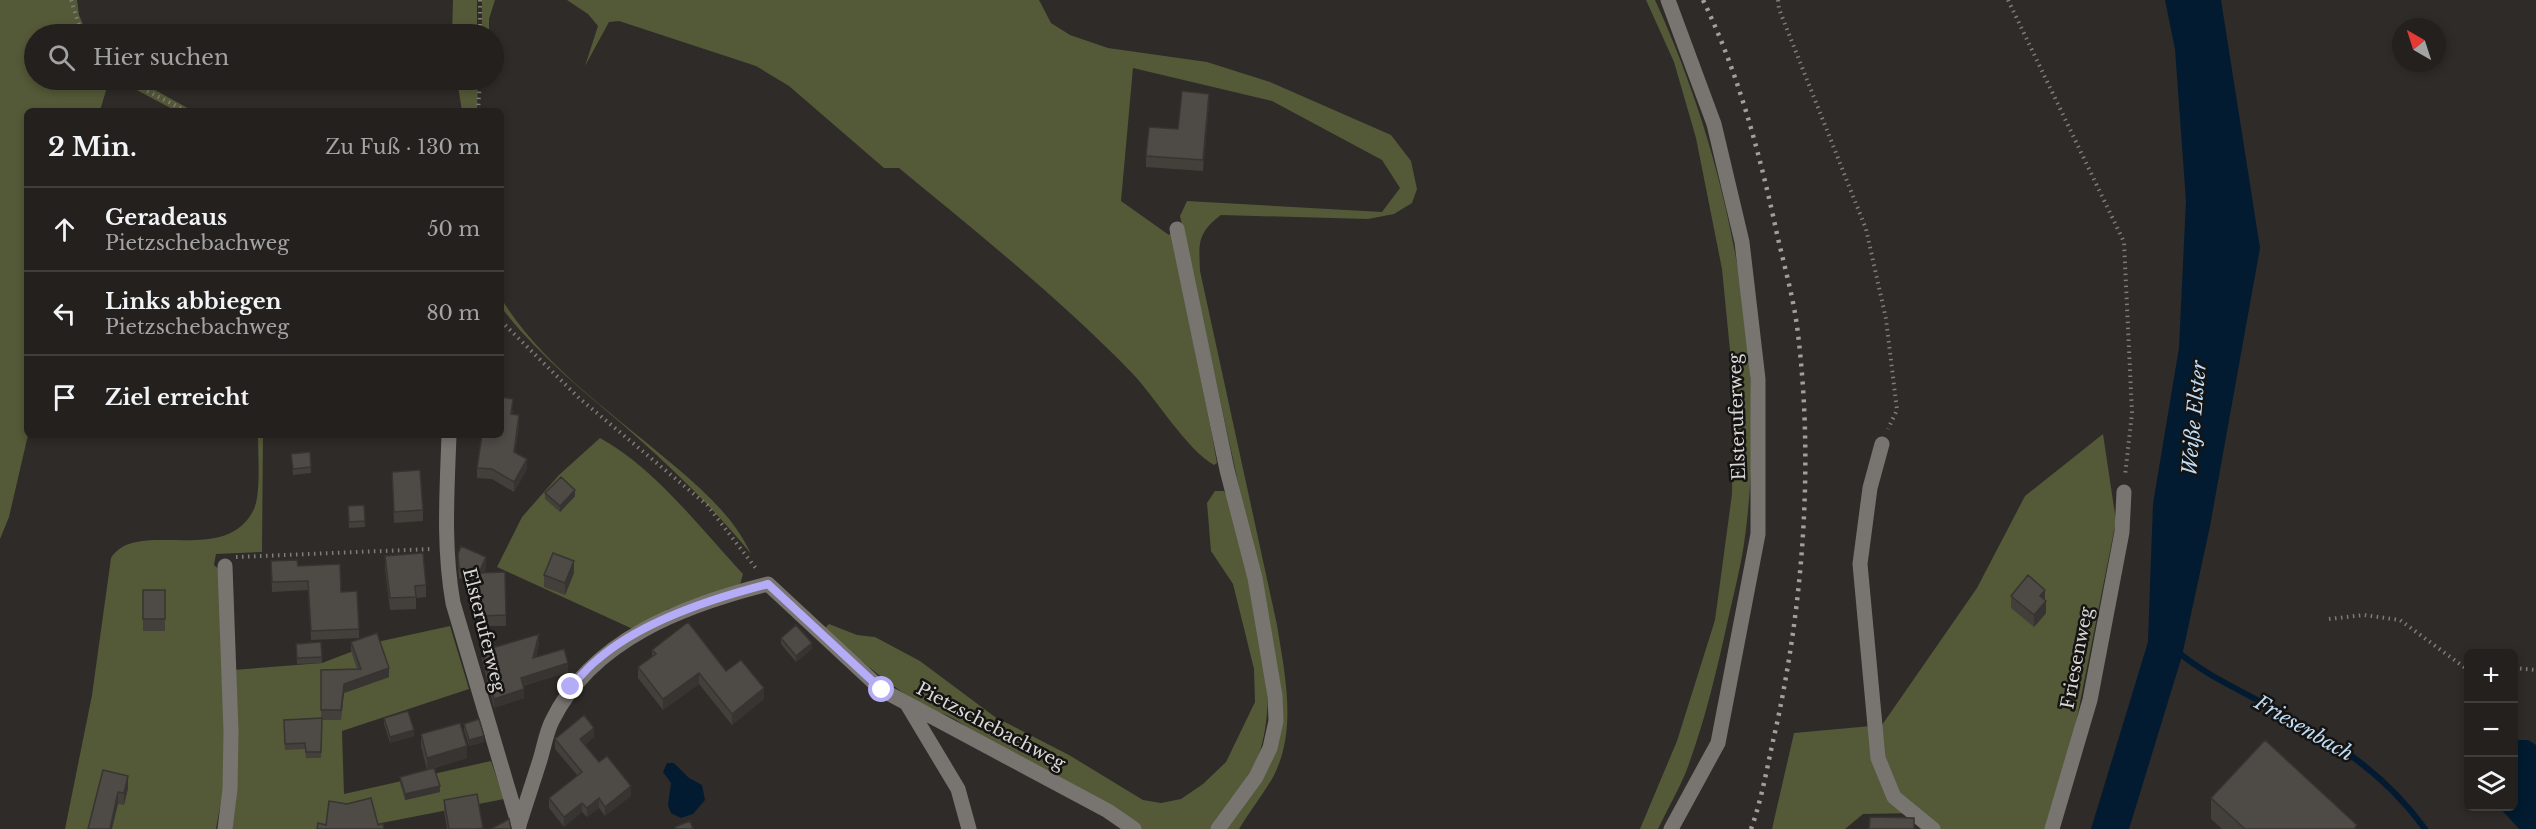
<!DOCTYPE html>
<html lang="de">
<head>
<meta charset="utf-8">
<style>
	body { margin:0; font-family:"Libre Baskerville",serif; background:#2b2827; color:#f1f3f6 }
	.controls { position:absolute; right:18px; bottom:18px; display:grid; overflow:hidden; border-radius:9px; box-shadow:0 3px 9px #0003 }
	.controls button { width:54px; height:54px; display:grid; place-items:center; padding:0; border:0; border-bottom:2px solid #403e3c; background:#23201e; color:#f1f3f6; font:30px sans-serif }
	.compass { position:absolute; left:2392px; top:18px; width:54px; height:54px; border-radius:50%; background:#23201e; box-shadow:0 3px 9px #0003; rotate:321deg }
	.stop { position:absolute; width:18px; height:18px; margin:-14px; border:4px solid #b5acf8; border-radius:50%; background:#fff }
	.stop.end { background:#b5acf8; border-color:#fff; box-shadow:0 2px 6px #0008 }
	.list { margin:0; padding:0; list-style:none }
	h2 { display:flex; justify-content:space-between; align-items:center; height:78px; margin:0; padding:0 24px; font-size:26px }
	h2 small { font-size:20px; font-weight:400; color:#a3a3a4 }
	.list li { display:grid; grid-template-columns:39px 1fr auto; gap:18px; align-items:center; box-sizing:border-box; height:84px; padding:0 24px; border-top:2px solid #403e3c }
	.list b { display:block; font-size:22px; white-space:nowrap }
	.list p { margin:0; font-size:20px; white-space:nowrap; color:#a3a3a4 }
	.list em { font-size:20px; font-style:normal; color:#a3a3a4 }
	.icon { flex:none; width:33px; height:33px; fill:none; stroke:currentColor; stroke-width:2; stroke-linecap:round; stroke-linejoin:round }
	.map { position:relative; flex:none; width:2536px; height:829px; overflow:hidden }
	.search { position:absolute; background:#23201e; box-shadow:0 3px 9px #0003; left:24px; top:24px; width:480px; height:66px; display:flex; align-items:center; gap:15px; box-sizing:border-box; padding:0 21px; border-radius:33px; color:#a3a3a4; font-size:22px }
	.panel { position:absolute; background:#23201e; box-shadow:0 3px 9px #0003; left:24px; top:108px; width:480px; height:330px; border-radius:9px }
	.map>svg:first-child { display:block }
	.green { fill:#545938 }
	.water { fill:#021b30 }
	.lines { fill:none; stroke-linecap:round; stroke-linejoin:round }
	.stream { stroke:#021b30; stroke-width:6 }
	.path { stroke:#7f7c79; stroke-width:4; stroke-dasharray:1.5 4.5; stroke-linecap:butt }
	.minor { stroke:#787470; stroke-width:15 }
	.rail { stroke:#a29f9d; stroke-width:4.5; stroke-dasharray:3 6; stroke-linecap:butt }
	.wall { fill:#43403c }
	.shaded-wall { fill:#373431 }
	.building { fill:#4e4a46; stroke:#373431; stroke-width:1.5 }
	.route { stroke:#b5acf8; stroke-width:8 }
	.labels { text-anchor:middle; stroke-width:5; stroke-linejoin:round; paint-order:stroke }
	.street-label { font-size:18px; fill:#dad8d6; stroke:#151412 }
	.water-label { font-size:20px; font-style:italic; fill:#bedcf7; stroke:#151412 }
</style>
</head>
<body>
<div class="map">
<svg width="2536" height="829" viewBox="0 0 2536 829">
	<rect width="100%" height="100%" fill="#2f2b28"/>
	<path class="green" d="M 0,0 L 77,0 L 79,15 L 87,34 L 34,34 L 34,80 L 109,80 L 100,111 L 27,111 L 28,435 L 9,517 L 0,539 Z
		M 453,0 L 477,0 L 477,34 L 452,34 Z
		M 482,0 L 495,0 L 489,19 L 489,34 L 482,34 Z
		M 567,0 L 1039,0 L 1051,23 L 1070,35 L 1108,48 L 1207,62 L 1270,82 L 1391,135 L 1411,161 L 1417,189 L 1412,203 L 1394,214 L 1368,219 L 1221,215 C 1197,233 1199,243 1200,271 L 1277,625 C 1285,675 1298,732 1272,779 C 1262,796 1249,812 1239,829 L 1223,829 L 1273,745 L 1270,629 L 1180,216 L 1187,201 L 1382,212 L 1400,188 L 1382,160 L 1272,101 L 1133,68 L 1121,201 L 1169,235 L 1171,232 L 1211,430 L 1217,463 L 1214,465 C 1186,449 1156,398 1132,373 C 1060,299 979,234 899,168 L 884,168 L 789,86 L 756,66 L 619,21 L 609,22 L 585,66 L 598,26 L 588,14 Z
		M 1646,0 L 1655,0 C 1730,163 1770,364 1744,544 C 1740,570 1733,597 1727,624 C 1716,674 1704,724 1686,772 C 1678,791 1667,810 1658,829 L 1640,829 L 1677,741 L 1715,620 L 1732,494 L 1733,381 L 1722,269 L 1696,138 L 1674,62 Z
		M 118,80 L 137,80 L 193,111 L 176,111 Z
		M 457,80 L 478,80 L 477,111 L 462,111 Z
		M 501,298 C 543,367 617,416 677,468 C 706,493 735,519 751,554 C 712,506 669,465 622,424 C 579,387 536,353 501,307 Z
		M 2103,434 L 2116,521 L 2065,778 L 2048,829 L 1937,829 L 1920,813 L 1863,814 L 1845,829 L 1772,829 L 1794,733 L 1882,725 L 1977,588 L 2025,496 Z
		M 258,435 L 263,435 L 262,552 L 216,554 L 214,565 L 221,571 L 225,780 L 216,829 L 65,829 L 92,695 L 111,558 C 136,517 226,568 254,509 C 261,493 258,453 258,435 Z
		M 600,438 C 654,467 701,529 743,574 L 740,585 L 668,609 L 635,630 L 497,567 L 522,517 L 559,475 Z
		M 1215,491 L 1224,491 L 1228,498 C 1248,581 1290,688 1253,770 C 1244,791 1224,811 1210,829 L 1140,829 L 970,731 C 951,712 937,715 917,702 C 884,681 854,655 824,629 L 829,624 L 857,635 L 875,637 L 920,661 L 995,717 L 1069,755 L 1143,800 L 1161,803 L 1181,799 L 1203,784 L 1226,762 L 1255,702 L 1254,669 L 1233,584 L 1211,551 L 1207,503 Z
		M 450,626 L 469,689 L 342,731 L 344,794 L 491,761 L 504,799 L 351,829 L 228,829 L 233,670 L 322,663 L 377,642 Z"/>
	<path class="water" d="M 2165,0 L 2221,0 L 2260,248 L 2210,526 L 2182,656 L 2129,829 L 2091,829 L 2148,642 L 2153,504 L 2179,348 L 2186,201 L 2175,49 Z
		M 2514,740 L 2528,740 L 2536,745 L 2536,829 L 2519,829 L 2499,807 L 2514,806 Z
		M 667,763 L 674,763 L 689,778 L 702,785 L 705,800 L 693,814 L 681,818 L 671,813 L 668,805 L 671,783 L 663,772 Z"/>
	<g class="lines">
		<path class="stream" d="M 2177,651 C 2201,672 2235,688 2263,703 C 2328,738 2381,768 2425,829"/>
		<path class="path" d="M 71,0 L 82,34
			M 480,0 L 480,34
			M 1778,0 L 1779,9 L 1866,229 L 1886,319 L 1897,410 L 1888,429
			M 2008,0 L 2124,242 L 2132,413 L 2125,476
			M 126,80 L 186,111
			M 478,111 L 480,80
			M 501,321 L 579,398 L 707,505 L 758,571
			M 236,557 L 432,549
			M 2329,619 L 2364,615 L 2400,620 L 2468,670
			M 2514,668 L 2536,670"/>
		<path class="minor" d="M 1668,0 L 1714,124 L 1742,242 L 1758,379 L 1758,534 L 1718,743 L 1671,829
			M 1177,229 L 1227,470 L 1255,578 L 1275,696 L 1276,721 L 1270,748 L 1256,777 L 1218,829
			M 449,435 C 447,493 443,546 453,603 L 519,826
			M 1882,444 L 1870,488 L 1860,564 L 1878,758 L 1894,797 L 1933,829
			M 225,566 L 231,732 L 230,789 L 225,829
			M 907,704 L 958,789 L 969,829
			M 519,825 C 526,804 533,782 540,760 C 544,747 546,733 552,721 C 592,639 685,605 768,584 L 882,690 L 1108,811 L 1134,829
			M 2052,829 L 2090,700 L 2122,532 L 2124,492"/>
		<path class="rail" d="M 1703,0 C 1737,70 1757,144 1774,220 C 1781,255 1792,290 1797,326 C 1814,458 1804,598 1776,728 C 1768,761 1763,796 1751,829"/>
	</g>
	<path class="wall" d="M 1209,104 L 1203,171 L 1146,167 L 1146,156 Z
		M 513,409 L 512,414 L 519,425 L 515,452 L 527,469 L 514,492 L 492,479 L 477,478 L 477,468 Z
		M 291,454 L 311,467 L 311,473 L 293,475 Z
		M 392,472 L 423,510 L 423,521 L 394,523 Z
		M 545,493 L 575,496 L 560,512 L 545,499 Z
		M 364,505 L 365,527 L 349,528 L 348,506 Z
		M 458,554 L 486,567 L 484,572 L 505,572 L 506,626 L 479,626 L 479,584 L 459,578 Z
		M 385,556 L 426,585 L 426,597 L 416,598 L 416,609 L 390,610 L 385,568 Z
		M 271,561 L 298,566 L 341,592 L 359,629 L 359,638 L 311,640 L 308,590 L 272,592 Z
		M 574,573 L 565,595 L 544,587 L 544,575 Z
		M 143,590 L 165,590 L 165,631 L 143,631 Z
		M 2011,596 L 2045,600 L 2046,613 L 2034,627 L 2011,608 Z
		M 781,638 L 812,649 L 796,662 L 781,644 Z
		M 321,642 L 322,663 L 297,664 L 296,644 Z
		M 351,642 L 389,677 L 344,693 L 341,720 L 322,720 L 321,758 L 306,758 L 305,749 L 285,750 L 284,720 L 321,718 L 321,670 L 357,669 L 351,651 Z
		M 539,643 L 536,657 L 568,672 L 523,686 L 524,698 L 494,708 L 482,660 L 482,651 Z
		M 652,650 L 726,671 L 764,699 L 732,725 L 699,684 L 663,710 L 638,678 L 638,667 L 652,657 Z
		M 384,718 L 414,736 L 390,743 L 384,724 Z
		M 464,724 L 484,742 L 469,746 L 464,730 Z
		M 421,734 L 467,758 L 435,768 L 440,792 L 405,800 L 400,783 L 400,777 L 427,770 L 421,746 Z
		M 594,737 L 585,745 L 599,762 L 631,796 L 605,816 L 599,808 L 587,817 L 582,812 L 564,827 L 549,808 L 549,798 L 578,776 L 555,749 L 555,739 Z
		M 103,770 L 128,788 L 124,805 L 118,804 Z
		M 477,794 L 483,829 L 447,829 L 444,812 L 444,800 Z
		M 2211,798 L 2357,829 L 2222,829 L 2211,819 Z"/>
	<path class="shaded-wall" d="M 1209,94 L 1209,104 L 1203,171 L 1203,160 Z
		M 519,415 L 519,425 L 514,462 L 514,452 Z
		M 527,459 L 527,469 L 514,492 L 514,482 Z
		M 575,490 L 575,496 L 560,512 L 560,506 Z
		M 486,557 L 486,567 L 479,583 L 479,573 Z
		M 574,561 L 574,573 L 565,595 L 565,583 Z
		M 2045,590 L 2045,602 L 2040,596 Z
		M 2046,601 L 2046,613 L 2034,627 L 2034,615 Z
		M 539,634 L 539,643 L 533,667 L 533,658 Z
		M 812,643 L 812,649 L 796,662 L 796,656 Z
		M 568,663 L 568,672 L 521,686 L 521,678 Z
		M 389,668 L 389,677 L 344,693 L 341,720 L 344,684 Z
		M 699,673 L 699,684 L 663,710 L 663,699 Z
		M 764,688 L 764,699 L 732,725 L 732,714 Z
		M 524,689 L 524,698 L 494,708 L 494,699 Z
		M 594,728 L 594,737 L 580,749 L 580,739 Z
		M 414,730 L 414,736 L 390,743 L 390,737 Z
		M 484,736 L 484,742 L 469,746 L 469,740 Z
		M 467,746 L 467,758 L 427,770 L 427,758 Z
		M 128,776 L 128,788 L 124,805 L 124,793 Z
		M 440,786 L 440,792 L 405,800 L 405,794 Z
		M 631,786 L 631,796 L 605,816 L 605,807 Z
		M 118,792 L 118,804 L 112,829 L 110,829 Z
		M 599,798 L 599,808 L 587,817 L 587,808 Z
		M 582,803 L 582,812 L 564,827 L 564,817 Z"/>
	<path class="building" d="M 1182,91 L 1209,94 L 1203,160 L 1146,156 L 1149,127 L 1178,129 Z
		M 501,397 L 513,399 L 511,414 L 519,415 L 514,452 L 527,459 L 514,482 L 492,469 L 477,468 L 482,435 L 501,435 Z
		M 310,452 L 311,467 L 293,469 L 291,454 Z
		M 420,470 L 423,510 L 394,512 L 392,472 Z
		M 561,477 L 575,490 L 560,506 L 545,493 Z
		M 364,505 L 365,521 L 349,522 L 348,506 Z
		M 461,546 L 486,557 L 479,573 L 505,572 L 506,615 L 479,616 L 479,574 L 459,568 L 458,554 Z
		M 423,553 L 426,585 L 415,586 L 416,597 L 390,598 L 385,556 Z
		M 553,553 L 574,561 L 565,583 L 544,575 Z
		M 297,560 L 298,566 L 340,564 L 341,592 L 357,591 L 359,629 L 311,631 L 308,581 L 272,582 L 271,561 Z
		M 2028,575 L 2045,590 L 2040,596 L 2046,601 L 2034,615 L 2011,596 Z
		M 143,590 L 165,590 L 165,619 L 143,619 Z
		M 688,622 L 726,671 L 741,660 L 764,688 L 732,714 L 699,673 L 663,699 L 638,667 L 656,654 L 652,650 Z
		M 796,625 L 812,643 L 796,656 L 781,638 Z
		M 377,633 L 389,668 L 344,684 L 341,710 L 321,710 L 321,670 L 361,669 L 351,642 Z
		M 539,634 L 533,658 L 564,649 L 568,663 L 521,678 L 524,689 L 494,699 L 482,651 Z
		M 321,642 L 322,657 L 297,658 L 296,644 Z
		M 408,711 L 414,730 L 390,737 L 384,718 Z
		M 584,715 L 594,728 L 580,739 L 599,762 L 607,756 L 631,786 L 605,807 L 599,798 L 587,808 L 582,803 L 564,817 L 549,798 L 582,772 L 555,739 Z
		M 322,718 L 321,752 L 306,752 L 305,743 L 285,744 L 284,720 Z
		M 479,719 L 484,736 L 469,740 L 464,724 Z
		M 460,723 L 467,746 L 427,758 L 421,734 Z
		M 2265,740 L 2357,825 L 2354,829 L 2245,829 L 2211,798 Z
		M 434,768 L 440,786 L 405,794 L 400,777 Z
		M 103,770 L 128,776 L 124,793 L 118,792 L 110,829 L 88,829 Z
		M 477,794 L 483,828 L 476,829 L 449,829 L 444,800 Z
		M 371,798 L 378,825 L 383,824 L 384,829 L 317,829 L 318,823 L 326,825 L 329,801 L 347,804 Z
		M 1870,817 L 1914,818 L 1914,829 L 1869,829 Z
		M 509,819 L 511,829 L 491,829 Z
		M 690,821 L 693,829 L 676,829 L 675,827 Z"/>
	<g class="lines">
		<path class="route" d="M 571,687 C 579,678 587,668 597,660 C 640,622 713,598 768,584 L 882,690"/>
	</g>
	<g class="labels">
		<g class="street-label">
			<text transform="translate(1737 417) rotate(-92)" y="6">Elsteruferweg</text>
			<text transform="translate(484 630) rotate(76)" y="6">Elsteruferweg</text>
			<text transform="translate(2077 658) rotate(-79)" y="6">Friesenweg</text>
			<text transform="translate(991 726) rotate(28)" y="6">Pietzschebachweg</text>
		</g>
		<g class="water-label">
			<text transform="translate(2194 418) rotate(-85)" y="7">Weiße Elster</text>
			<text transform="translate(2304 728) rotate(30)" y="7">Friesenbach</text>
		</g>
	</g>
</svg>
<div class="controls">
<button>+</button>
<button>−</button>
<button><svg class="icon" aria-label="layers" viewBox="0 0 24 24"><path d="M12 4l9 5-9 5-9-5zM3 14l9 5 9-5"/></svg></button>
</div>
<svg class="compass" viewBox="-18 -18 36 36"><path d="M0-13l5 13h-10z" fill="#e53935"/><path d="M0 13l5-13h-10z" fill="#a3a3a4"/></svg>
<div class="stop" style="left:882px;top:690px"></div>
<div class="stop end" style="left:571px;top:687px"></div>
<div class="search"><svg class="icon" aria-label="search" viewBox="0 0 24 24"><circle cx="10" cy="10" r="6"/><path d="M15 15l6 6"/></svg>Hier suchen</div>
<section class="panel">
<h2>2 Min.<small>Zu Fuß · 130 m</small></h2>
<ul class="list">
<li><svg class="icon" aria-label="ahead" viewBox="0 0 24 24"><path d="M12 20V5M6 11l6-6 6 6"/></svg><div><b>Geradeaus</b><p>Pietzschebachweg</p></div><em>50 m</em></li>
<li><svg class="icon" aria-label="left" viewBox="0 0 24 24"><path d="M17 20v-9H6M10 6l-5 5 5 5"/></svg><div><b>Links abbiegen</b><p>Pietzschebachweg</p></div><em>80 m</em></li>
<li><svg class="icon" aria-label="arrive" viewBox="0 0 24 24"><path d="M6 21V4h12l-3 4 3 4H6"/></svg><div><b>Ziel erreicht</b></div></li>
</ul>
</section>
</div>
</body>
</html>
